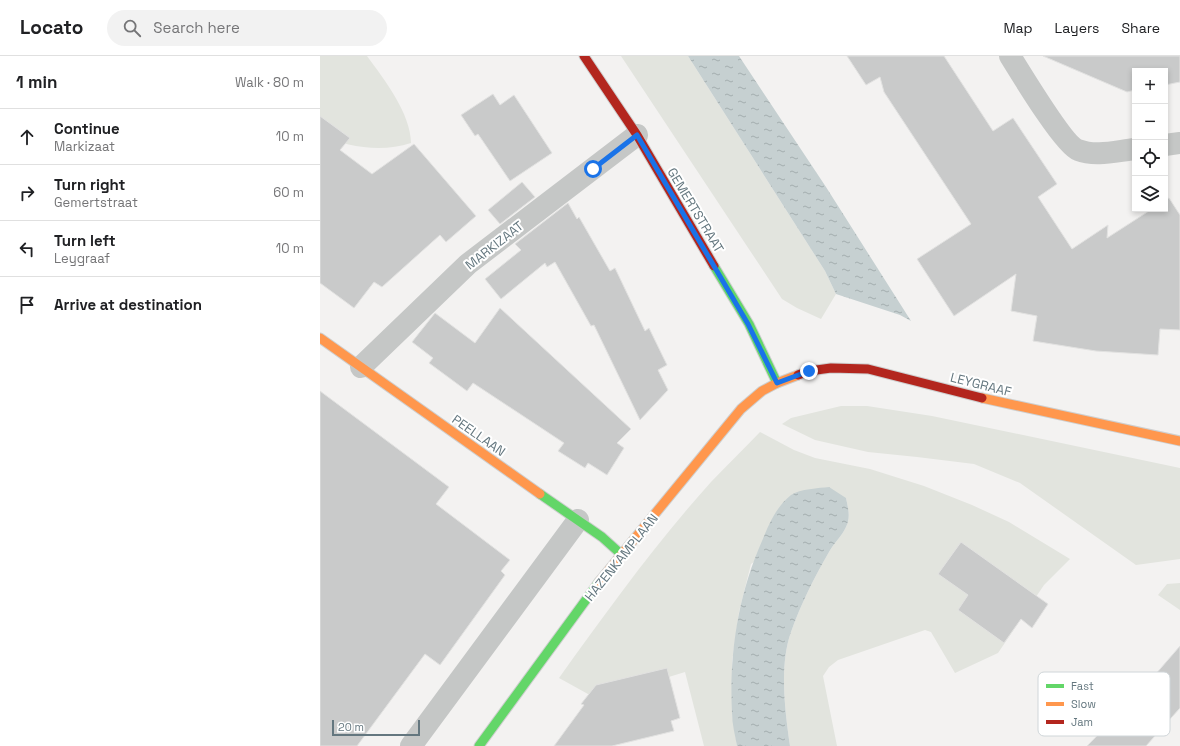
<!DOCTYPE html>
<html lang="en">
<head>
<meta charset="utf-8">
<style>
	body { margin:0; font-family:"Space Grotesk",sans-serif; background:#f2f2f2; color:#202124 }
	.controls { position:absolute; right:12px; top:12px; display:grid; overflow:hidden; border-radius:0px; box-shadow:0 2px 6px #0003 }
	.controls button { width:36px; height:36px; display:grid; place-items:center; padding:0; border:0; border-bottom:1px solid #e0e0e0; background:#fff; color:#202124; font:20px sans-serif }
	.scale { position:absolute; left:12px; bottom:10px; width:88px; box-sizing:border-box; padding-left:4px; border:2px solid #64777f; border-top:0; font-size:11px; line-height:14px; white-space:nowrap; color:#64777f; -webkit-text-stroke:3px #fff; paint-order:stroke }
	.stop { position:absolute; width:12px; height:12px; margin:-9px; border:3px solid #1a73e8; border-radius:50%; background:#fff }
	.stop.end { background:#1a73e8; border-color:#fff; box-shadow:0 1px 4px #0008 }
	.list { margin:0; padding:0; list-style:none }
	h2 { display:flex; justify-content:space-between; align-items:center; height:52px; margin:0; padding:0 16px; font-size:17px }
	h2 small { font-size:13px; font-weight:400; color:#757577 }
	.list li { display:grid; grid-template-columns:26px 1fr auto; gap:12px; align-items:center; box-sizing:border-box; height:56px; padding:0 16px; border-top:1px solid #e0e0e0 }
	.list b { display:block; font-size:15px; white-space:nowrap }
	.list p { margin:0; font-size:13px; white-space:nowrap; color:#757577 }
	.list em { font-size:13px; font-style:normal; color:#757577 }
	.icon { flex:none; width:22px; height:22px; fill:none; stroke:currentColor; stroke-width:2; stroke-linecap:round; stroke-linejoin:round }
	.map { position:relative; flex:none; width:860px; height:690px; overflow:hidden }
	header { display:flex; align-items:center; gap:24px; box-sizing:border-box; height:56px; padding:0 20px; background:#fff; border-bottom:1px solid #e0e0e0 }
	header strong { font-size:19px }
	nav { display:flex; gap:22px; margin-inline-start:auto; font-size:14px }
	.search { width:280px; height:36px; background:#f2f2f2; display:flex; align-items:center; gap:10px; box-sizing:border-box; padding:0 14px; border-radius:22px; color:#757577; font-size:15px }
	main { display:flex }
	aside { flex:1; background:#fff }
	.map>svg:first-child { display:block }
	.grass { fill:#e2e4de }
	.water { fill:url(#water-ripples) }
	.building { fill:#c9caca; stroke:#e2e2e1 }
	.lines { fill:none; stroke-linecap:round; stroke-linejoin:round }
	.fast-casing { stroke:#cecfcf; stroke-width:11 }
	.slow-casing { stroke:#cecfcf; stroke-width:11 }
	.jam-casing { stroke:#cecfcf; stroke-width:11 }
	.street { stroke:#c5c7c6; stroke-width:22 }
	.fast { stroke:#63d668; stroke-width:9 }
	.slow { stroke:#ff974d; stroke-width:9 }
	.jam { stroke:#b3261e; stroke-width:9 }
	.route { stroke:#1a73e8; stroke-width:5 }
	.labels { text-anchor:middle; stroke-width:4; stroke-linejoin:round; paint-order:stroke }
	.street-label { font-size:13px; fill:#64777f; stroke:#fff }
	.key { fill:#fff; stroke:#d0d6d9; stroke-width:1 }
	.key-label { font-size:11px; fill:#64777f }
</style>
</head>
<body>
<header>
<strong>Locato</strong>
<div class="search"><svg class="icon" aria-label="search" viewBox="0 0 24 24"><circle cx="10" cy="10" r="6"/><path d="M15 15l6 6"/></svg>Search here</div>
<nav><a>Map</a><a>Layers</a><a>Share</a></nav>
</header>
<main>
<aside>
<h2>1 min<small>Walk · 80 m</small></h2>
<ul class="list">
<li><svg class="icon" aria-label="ahead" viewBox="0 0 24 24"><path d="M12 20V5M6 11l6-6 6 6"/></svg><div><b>Continue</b><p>Markizaat</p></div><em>10 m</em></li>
<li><svg class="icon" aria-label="right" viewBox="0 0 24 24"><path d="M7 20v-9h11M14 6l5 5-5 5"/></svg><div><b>Turn right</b><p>Gemertstraat</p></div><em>60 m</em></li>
<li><svg class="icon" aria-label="left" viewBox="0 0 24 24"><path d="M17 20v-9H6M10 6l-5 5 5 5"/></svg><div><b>Turn left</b><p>Leygraaf</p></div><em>10 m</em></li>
<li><svg class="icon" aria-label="arrive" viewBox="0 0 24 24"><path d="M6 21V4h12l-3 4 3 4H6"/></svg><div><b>Arrive at destination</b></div></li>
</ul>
</aside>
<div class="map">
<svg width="860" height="690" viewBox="0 0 860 690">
	<defs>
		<pattern id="water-ripples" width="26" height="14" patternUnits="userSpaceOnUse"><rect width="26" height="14" fill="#c6d0d1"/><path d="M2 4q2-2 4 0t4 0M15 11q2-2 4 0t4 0" fill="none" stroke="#a4aeaf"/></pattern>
	</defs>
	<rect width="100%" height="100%" fill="#f3f2f1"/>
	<path class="grass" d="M 0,0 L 47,0 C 64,23 91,58 91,87 C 61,97 28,91 0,79 Z
		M 301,0 L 368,0 L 505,215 L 516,238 L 501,263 L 477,252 L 462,243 Z
		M 521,350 L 547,350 L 612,360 L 860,412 L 860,503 L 816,509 L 700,427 L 654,408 L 597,401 L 548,396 L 495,384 L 462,368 L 471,362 Z
		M 440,376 L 474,394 L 495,402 L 550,413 L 604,430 L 652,449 L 689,466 L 750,503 L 724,529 L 678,597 L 635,617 L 611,576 L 605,574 L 518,604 L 509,611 L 503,620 L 517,690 L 470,690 C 465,655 459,610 471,576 C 481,548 494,522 509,496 C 514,487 522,480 526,471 C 531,461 528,452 526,442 L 431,508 L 419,556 L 412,605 L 412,658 L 417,690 L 384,690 L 365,616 L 277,643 L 239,622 C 287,555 336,487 391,426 C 407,409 424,393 440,376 Z
		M 860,527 L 860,554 L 838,539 L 847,528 Z"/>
	<path class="water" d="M 368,0 L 419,0 L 506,131 L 591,265 L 580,259 L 516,238 L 505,215 Z
		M 509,431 L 526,442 C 528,452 531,461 526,471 C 522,480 514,487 509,496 C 494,522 481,548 471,576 C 459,610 465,655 470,690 L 417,690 C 415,679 412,668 412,657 C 409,598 418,539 442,485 C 449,468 456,451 471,439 C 480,433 499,432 509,431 Z"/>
	<path class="building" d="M 527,0 L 624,0 L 673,75 L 693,62 L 737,128 L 718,141 L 752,193 L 788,169 L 787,182 L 832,153 L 845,153 L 845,144 L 849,142 L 860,159 L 860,274 L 840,273 L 838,299 L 776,295 L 713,285 L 717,260 L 691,255 L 696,218 L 634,260 L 597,203 L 651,168 L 564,36 L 560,21 L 546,29 Z
		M 723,0 L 860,0 L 860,26 L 845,29 L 845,15 L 815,15 L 815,34 L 807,36 Z
		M 173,38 L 180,49 L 194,39 L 232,97 L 190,125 L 158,78 L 155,80 L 141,59 Z
		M 0,60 L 30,82 L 20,94 L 52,118 L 94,88 L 156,160 L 126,186 L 120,179 L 62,231 L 54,226 L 34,252 L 0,227 Z
		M 202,126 L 215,141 L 180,168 L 168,154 Z
		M 248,147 L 257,163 L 259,161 L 290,215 L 295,212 L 325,275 L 329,272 L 347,309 L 338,314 L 348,334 L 320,364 L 274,269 L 271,270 L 235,206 L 227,211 L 225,207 L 181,243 L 165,223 L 201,194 L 195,188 Z
		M 180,252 L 311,373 L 297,387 L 304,392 L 287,419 L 268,407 L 265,412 L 238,395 L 244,387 L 153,327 L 147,335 L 109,307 L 113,302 L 92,286 L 115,257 L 155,287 Z
		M 0,335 L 129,431 L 116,448 L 190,504 L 181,515 L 185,519 L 120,609 L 105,598 L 37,690 L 0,690 Z
		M 641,486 L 728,548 L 712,572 L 701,563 L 684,587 L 638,554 L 648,539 L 618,518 Z
		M 860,590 L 860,652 L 826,690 L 767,690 L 821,635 Z
		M 347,612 L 360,662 L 351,665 L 354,675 L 292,690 L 234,690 L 264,649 L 261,648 L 276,629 Z"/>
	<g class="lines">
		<g class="fast-casing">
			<path id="fast" d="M 394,210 L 429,268 L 457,327
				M 220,438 L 282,481 L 302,499
				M 159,690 L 279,526"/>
		</g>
		<g class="slow-casing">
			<path id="slow" d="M 0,282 L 220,438
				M 662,342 L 860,385
				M 279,526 L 421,353 L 442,335 L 457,327 L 478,319"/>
		</g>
		<g class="jam-casing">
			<path id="jam" d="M 264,0 L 317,79 L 394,210
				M 478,319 L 489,315 L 511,312 L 548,313 L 662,342"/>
		</g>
		<path class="street" d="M 690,0 C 700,16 744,89 758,94 C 776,101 796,95 815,93
			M 845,89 L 860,87
			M 41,311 L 148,208 L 317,79
			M 91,690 L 258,464"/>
		<use href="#fast" class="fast"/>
		<use href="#slow" class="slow"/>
		<use href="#jam" class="jam"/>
	</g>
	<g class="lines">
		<path class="route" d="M 273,113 L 317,79 L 428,268 L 457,327 L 489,315"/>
	</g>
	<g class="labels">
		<g class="street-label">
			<text transform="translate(376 154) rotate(59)" y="5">GEMERTSTRAAT</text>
			<text transform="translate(174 189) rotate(-38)" y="5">MARKIZAAT</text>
			<text transform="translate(661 328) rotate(14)" y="5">LEYGRAAF</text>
			<text transform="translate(159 379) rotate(35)" y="5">PEELLAAN</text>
			<text transform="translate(301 501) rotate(-51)" y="5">HAZENKAMPLAAN</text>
		</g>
	</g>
	<rect x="718" y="616" width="132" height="64" rx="6" class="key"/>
	<rect x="726" y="628" width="18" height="4" fill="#63d668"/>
	<rect x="726" y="646" width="18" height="4" fill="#ff974d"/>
	<rect x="726" y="664" width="18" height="4" fill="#b3261e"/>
	<g class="key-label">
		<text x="751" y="634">Fast</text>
		<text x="751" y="652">Slow</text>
		<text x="751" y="670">Jam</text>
	</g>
</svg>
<div class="controls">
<button>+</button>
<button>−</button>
<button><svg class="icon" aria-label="locate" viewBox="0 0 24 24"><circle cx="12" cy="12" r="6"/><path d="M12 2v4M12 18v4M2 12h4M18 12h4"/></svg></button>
<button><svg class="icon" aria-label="layers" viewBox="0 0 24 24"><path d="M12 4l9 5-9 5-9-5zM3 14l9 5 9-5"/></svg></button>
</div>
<div class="scale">20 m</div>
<div class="stop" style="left:273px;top:113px"></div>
<div class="stop end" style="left:489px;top:315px"></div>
</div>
</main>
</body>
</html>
